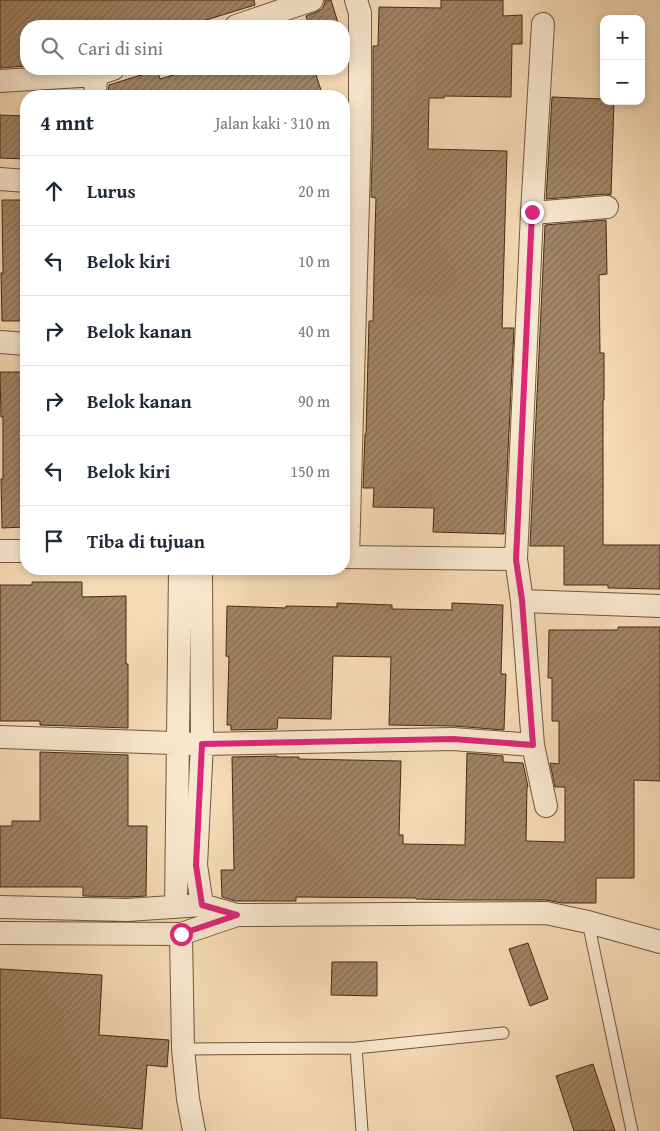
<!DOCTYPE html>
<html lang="id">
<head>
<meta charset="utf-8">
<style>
	body { margin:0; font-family:"Gentium Book Plus",serif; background:#f6f6f7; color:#1f2937 }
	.controls { position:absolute; right:15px; top:15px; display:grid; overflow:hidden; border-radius:10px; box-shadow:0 2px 8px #0003 }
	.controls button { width:45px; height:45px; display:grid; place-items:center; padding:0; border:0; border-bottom:1px solid #e0e1e3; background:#fff; color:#1f2937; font:25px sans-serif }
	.stop { position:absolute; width:15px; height:15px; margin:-11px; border:4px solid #db2777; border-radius:50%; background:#fff }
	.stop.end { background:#db2777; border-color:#fff; box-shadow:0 1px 5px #0008 }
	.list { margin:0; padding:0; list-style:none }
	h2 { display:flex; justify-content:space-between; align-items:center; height:65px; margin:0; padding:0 20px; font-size:21px }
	h2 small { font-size:16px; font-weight:400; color:#747a83 }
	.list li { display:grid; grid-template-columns:32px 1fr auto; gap:15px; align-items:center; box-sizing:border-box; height:70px; padding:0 20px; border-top:1px solid #e0e1e3 }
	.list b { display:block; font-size:19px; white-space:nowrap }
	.list em { font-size:16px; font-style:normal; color:#747a83 }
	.icon { flex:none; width:28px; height:28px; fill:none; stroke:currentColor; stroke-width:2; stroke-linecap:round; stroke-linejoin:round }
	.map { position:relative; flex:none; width:660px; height:1131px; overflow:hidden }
	.search { position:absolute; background:#fff; box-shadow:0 2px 8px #0003; left:20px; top:20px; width:330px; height:55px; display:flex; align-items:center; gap:12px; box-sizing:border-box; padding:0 18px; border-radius:20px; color:#747a83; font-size:19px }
	.panel { position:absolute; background:#fff; box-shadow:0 2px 8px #0003; left:20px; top:90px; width:330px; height:485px; border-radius:20px }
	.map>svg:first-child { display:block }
	.building { fill:url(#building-hatch); stroke:#472912 }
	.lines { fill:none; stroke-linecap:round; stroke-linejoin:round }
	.service-casing { stroke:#72553b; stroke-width:13 }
	.minor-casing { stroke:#72553b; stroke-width:24 }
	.service { stroke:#f8e7cf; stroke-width:11 }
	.minor { stroke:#f8e7cf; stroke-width:22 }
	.route { stroke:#db2777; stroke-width:6 }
</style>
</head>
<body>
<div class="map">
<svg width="660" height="1131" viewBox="0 0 660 1131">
	<defs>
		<pattern id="building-hatch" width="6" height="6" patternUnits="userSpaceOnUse" patternTransform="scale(1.25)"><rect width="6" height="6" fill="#a18567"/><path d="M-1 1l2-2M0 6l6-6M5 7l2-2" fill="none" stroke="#856d53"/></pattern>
	</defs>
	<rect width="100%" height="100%" fill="#f5dab5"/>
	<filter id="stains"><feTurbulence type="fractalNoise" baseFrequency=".004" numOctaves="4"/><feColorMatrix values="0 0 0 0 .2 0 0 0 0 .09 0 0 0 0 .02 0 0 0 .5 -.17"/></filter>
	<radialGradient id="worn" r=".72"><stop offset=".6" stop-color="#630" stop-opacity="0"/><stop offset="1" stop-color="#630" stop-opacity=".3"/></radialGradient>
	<path class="building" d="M 0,0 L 254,0 L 255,5 L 196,23 L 196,21 L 178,26 L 26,26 L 26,66 L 0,68 Z
		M 325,0 L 331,0 L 339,26 L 309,26 L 306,16 L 316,12 L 322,9 L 325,3 Z
		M 441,0 L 503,0 L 503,16 L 522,15 L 522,44 L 512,44 L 511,97 L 444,96 L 444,98 L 429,98 L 428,149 L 507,151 L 502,328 L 514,328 L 504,534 L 433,532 L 434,508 L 373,507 L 374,488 L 363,488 L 365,434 L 366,434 L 369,321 L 373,321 L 375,230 L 376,198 L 371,197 L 373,129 L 373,46 L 378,46 L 379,7 L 441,8 Z
		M 193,69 L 314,69 L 323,96 L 108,96 L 109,85 L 157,70 L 160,79 Z
		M 552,97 L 604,99 L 604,101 L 614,101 L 611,195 L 606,194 L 546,199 Z
		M 0,115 L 26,116 L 26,159 L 0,158 Z
		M 2,200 L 26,200 L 26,321 L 2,321 L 1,273 L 3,273 Z
		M 606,220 L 607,274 L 599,275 L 600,353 L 604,353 L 604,400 L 603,400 L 603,545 L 660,545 L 660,589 L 608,588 L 608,585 L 564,585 L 564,546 L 530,546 L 545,225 Z
		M 0,372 L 26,372 L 26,527 L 2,528 L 1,479 L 3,479 L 3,417 L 1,417 Z
		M 32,582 L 82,582 L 82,597 L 126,596 L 126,664 L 128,664 L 128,728 L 40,725 L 40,721 L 0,721 L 0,585 L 32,585 Z
		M 337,603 L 392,605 L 392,609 L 452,610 L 452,603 L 503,605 L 501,674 L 506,674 L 504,730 L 454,726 L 389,725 L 391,657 L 333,656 L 331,719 L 278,718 L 277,729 L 231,730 L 231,725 L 227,725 L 229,657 L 226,656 L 227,606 L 286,608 L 286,606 L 337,607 Z
		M 618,627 L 660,627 L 660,781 L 634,780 L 634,878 L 596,878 L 596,903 L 562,903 L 546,900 L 460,900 L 416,899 L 416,898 L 296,897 L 296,901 L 235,901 L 222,897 L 221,870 L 234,870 L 232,757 L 277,756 L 277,757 L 299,757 L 299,759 L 401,761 L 399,835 L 403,835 L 403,844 L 465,845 L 467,753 L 503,756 L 503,762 L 523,763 L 528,787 L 527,787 L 526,841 L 565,842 L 565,787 L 555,787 L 550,763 L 559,764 L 559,721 L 552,721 L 552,678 L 548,678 L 549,630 L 618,630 Z
		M 40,752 L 128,755 L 128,826 L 147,826 L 146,896 L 127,897 L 83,896 L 83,887 L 0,887 L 0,826 L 12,826 L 12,821 L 40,821 Z
		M 528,943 L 548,999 L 530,1006 L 509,949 Z
		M 332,962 L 377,962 L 377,996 L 331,995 Z
		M 0,969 L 102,975 L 99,1035 L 169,1040 L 167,1067 L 147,1065 L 142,1129 L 0,1118 Z
		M 593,1064 L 615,1131 L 574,1131 L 556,1076 Z"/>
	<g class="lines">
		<g class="service-casing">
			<path id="service" d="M 588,922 L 632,1131
				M 356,1048 L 362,1131
				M 183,1049 L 356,1048 L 503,1033"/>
		</g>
		<g class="minor-casing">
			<path id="minor" d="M 543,24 L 532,213 L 516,559 L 522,601 L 533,745 L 546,806
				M 236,26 L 312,0
				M 0,81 L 96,75 L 113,69
				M 95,96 L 96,75
				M 0,179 L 26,181
				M 532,213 L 607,207
				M 0,342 L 26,344
				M 0,551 L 26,551
				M 344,557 L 516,559
				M 348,557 L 360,129 L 360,13 L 356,0
				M 201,569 L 202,744 L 196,865 L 202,905
				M 522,601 L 660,606
				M 0,737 L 202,744 L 453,739 L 533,745
				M 0,907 L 127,910 L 202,905 L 237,915 L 546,913 L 588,922 L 660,942
				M 176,907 L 180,569
				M 0,933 L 181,934 L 237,915
				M 181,934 L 183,1049 L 188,1099 L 194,1131"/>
		</g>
		<use href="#service" class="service"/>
		<use href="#minor" class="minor"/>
	</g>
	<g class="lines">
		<path class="route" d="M 181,934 L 237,915 L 202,905 L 196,865 L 202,744 L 453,739 L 533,745 L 522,600 L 516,560 L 532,212"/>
	</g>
	<rect width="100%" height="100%" filter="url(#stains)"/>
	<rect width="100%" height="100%" fill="url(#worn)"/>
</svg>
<div class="controls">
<button>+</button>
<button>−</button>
</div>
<div class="stop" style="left:181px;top:934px"></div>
<div class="stop end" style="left:532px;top:212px"></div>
<div class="search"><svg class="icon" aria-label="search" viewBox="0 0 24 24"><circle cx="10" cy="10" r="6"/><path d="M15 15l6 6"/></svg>Cari di sini</div>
<section class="panel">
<h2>4 mnt<small>Jalan kaki · 310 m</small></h2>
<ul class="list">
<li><svg class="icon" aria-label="ahead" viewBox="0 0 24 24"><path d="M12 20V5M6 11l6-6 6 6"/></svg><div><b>Lurus</b></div><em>20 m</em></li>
<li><svg class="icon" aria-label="left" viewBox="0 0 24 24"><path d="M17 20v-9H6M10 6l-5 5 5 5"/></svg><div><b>Belok kiri</b></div><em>10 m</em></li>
<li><svg class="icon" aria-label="right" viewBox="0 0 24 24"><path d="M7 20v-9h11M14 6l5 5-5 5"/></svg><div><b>Belok kanan</b></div><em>40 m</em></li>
<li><svg class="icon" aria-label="right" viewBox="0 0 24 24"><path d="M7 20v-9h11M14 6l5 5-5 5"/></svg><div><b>Belok kanan</b></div><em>90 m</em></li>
<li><svg class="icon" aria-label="left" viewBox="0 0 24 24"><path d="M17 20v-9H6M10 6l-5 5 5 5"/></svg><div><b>Belok kiri</b></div><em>150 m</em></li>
<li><svg class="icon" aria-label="arrive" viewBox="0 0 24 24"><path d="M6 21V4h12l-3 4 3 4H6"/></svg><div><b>Tiba di tujuan</b></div></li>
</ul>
</section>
</div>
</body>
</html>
